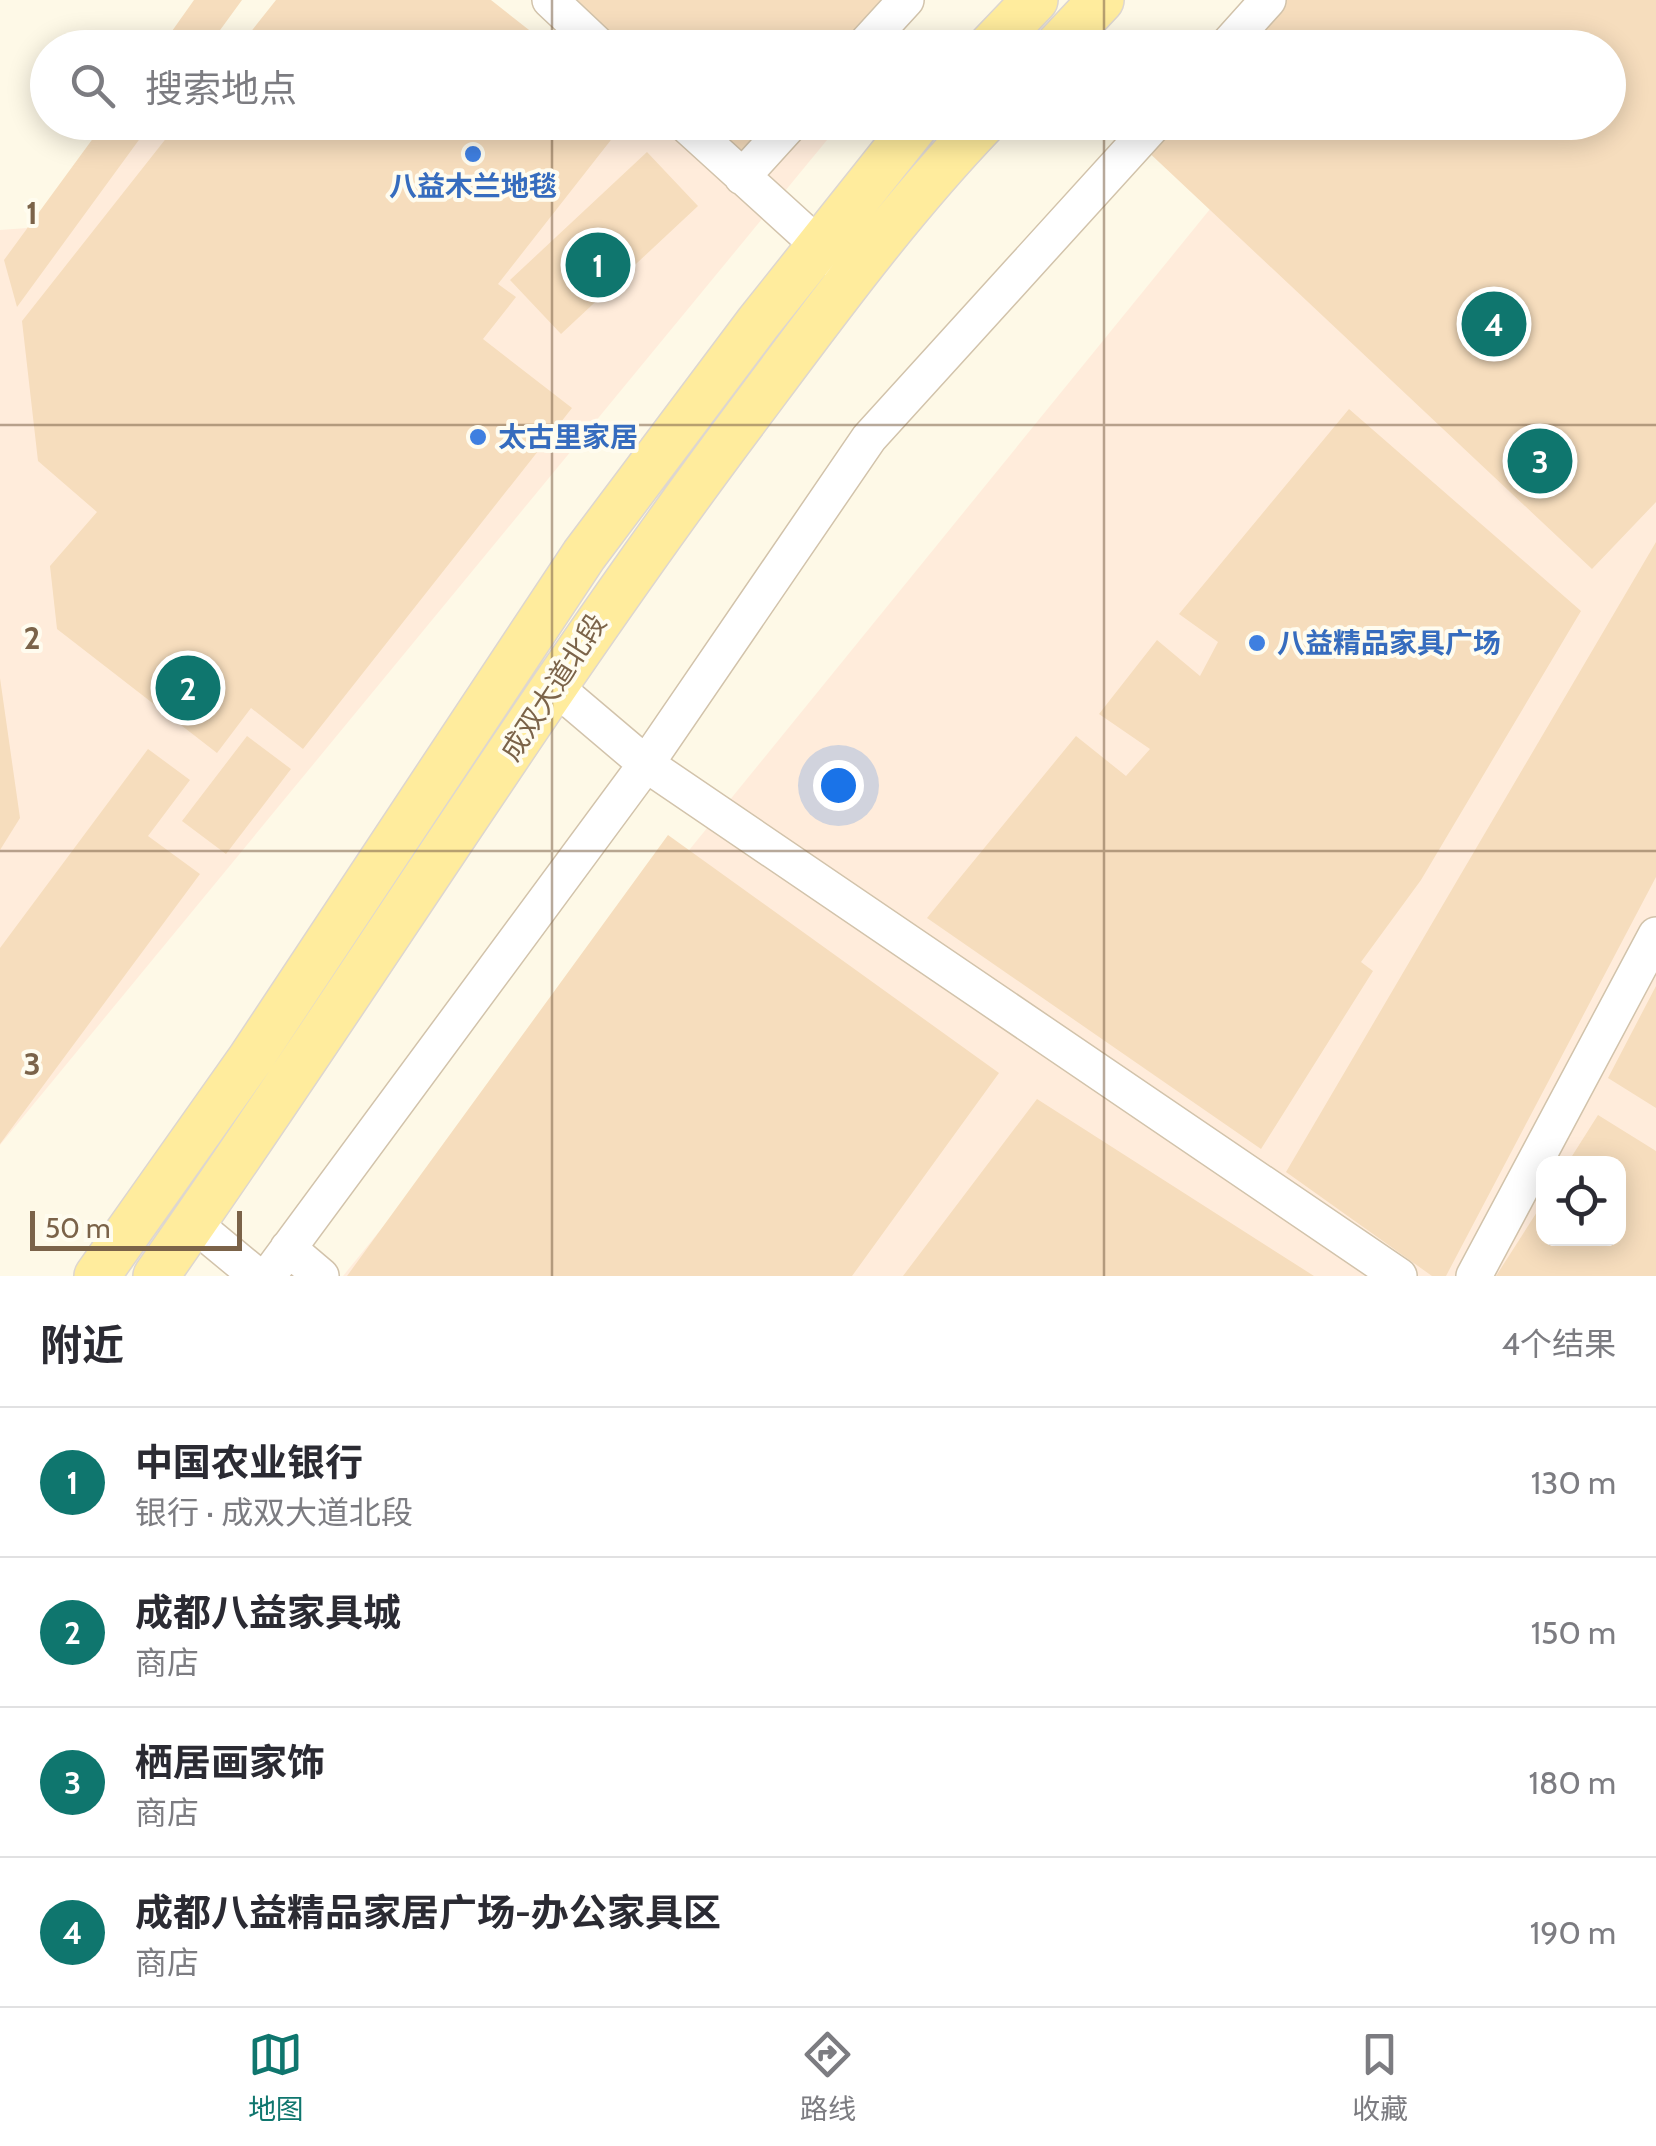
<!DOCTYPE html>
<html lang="zh">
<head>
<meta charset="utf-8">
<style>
	body { margin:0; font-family:Cabin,"Noto Sans SC",sans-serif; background:#f2f2f3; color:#2b2b33 }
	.controls { position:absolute; right:30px; bottom:30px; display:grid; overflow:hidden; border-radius:20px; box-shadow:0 5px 25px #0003 }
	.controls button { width:90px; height:90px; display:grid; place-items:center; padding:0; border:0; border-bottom:2px solid #e1e1e2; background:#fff; color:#2b2b33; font:50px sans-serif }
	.scale { position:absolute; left:30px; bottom:25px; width:212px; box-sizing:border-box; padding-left:10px; border:5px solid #7b6349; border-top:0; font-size:28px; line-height:35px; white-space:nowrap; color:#7b6349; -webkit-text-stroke:8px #fffcef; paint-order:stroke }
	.you { position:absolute; left:838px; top:785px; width:35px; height:35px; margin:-25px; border:8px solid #fff; border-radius:50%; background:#1a73e8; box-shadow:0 0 0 15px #1a73e833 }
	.badge { display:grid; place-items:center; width:65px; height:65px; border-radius:50%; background:#0f766e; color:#fff; font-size:32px; font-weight:700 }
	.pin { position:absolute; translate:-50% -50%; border:5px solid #fff; box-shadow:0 2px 10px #0006 }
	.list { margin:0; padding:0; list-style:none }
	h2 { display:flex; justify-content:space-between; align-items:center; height:130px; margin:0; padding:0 40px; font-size:42px }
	h2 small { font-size:32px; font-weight:400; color:#7c7c81 }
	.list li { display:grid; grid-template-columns:65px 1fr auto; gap:30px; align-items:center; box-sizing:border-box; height:150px; padding:0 40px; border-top:2px solid #e1e1e2 }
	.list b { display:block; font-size:38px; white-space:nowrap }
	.list p { margin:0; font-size:32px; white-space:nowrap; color:#7c7c81 }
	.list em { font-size:32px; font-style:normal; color:#7c7c81 }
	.icon { flex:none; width:55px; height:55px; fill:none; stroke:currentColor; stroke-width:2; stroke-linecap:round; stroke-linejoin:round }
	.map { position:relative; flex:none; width:1656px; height:1276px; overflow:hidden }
	.search { position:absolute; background:#fff; box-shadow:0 5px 25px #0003; left:30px; right:30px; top:30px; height:110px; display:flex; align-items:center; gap:25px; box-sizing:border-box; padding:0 35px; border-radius:55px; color:#7c7c81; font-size:38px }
	.sheet { height:730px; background:#fff }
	nav { display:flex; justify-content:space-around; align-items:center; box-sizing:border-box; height:140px; border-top:2px solid #e1e1e2; background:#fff; font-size:28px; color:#7c7c81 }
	nav a { display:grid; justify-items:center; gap:5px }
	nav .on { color:#0f766e }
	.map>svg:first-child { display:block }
	.commercial { fill:#ffecdb; fill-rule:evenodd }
	.building { fill:#f6ddbd }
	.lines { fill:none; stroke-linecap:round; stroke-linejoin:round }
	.minor-casing { stroke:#d2c3ab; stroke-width:38 }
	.major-casing { stroke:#ddd6d0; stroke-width:48 }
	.minor { stroke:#fff; stroke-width:35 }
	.major { stroke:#ffec9d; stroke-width:45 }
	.grid { fill:none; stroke:#7b6349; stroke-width:2.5; stroke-opacity:0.55 }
	.shop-dot { fill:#3f7fe0; stroke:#fffcef; stroke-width:4 }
	.labels { text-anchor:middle; stroke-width:8; stroke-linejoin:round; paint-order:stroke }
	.shop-label { font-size:28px; font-weight:bold; fill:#366cbe; stroke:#fffcef; text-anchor:start }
	.street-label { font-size:28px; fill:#7b6349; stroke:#fffcef }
	.grid-label { font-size:32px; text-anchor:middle; font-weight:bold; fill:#7b6349; stroke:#fffcef; stroke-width:8; stroke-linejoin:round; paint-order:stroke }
</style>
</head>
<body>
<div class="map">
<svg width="1656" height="1276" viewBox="0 0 1656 1276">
	<rect width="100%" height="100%" fill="#fef9e7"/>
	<path class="commercial" d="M 1656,0 L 1656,1276 L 343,1276 L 1280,123 L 1608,122 ZM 1544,1164 L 1618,1164 L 1618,1238 L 1544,1238 Z
		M 122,123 L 841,123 L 0,1145 L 0,230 L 27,228 Z"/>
	<path class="building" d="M 194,0 L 242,0 L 207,48 L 160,48 Z
		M 276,0 L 491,0 L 552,48 L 238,48 Z
		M 565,0 L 887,0 L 844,48 L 618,48 Z
		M 1283,0 L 1656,0 L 1656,502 L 1592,569 L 1143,147 L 1166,122 L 1608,122 L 1608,48 L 1237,48 Z
		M 105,122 L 152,122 L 17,307 L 4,260 Z
		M 179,122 L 625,122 L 498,284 L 516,297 L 483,339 L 572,408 L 303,749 L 251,708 L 217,753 L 57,629 L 50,566 L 97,512 L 38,461 L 22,321 Z
		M 702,122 L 776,122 L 743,159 Z
		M 647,152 L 698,206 L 561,334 L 510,280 Z
		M 1349,409 L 1581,611 L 1421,880 L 1361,962 L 1373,971 L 1261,1149 L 927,918 L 1076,736 L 1126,776 L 1150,749 L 1099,714 L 1157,640 L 1200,676 L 1218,642 L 1179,614 Z
		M 1656,542 L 1656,877 L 1446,1276 L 1432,1276 L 1286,1172 Z
		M 0,678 L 20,818 L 0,850 Z
		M 247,736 L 291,769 L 226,854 L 182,821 Z
		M 148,749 L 190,780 L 148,836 L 200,874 L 0,1144 L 0,948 Z
		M 668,835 L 999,1073 L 852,1276 L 347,1276 Z
		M 1656,986 L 1656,1108 L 1608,1078 Z
		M 1037,1099 L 1314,1276 L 903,1276 Z
		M 1598,1115 L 1656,1151 L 1656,1276 L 1496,1276 L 1544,1201 L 1544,1238 L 1618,1238 L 1618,1164 L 1567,1164 Z"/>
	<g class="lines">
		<g class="minor-casing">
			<path id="minor" d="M 550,0 L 601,48
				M 862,48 L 906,0
				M 1225,48 L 1268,0
				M 683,122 L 838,263
				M 742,177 L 792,122
				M 554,686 L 646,764 L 1399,1276
				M 193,1223 L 257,1276
				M 288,1248 L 321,1276
				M 268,1276 L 646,764 L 869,438 L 1156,122
				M 1474,1276 L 1656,935"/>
		</g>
		<g class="major-casing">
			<path id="major" d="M 989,48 L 1035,0
				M 1056,48 L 1101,0
				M 97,1276 L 251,1058 L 584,555 L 758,323 L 918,122
				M 156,1276 C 355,994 535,699 742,423 C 819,320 895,215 984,122"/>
		</g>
		<use href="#minor" class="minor"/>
		<use href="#major" class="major"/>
	</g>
	<path class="grid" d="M 552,0 L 552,48M 1104,0 L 1104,48M 552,122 L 552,1276M 1104,122 L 1104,1276M 0,425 L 1656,425M 0,851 L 1656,851"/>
	<g class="shop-dot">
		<circle cx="473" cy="154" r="10"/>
		<circle cx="478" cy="437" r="10"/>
		<circle cx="1257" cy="643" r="10"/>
	</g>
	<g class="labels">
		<g class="shop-label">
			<text x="473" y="196" text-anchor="middle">八益木兰地毯</text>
			<text x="498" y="447">太古里家居</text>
			<text x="1277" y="653">八益精品家具广场</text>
		</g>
		<g class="street-label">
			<text transform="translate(553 687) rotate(-57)" y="10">成双大道北段</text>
		</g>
	</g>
	<g class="grid-label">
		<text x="32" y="224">1</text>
		<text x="32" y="649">2</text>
		<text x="32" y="1075">3</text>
	</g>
</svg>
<div class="controls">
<button><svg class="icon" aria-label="locate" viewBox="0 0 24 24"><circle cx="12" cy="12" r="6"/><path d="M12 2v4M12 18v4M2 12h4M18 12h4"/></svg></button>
</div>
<div class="scale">50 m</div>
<div class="you"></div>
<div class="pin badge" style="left:598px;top:265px">1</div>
<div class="pin badge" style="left:188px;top:688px">2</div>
<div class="pin badge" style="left:1540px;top:461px">3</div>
<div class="pin badge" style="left:1494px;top:324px">4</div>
<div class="search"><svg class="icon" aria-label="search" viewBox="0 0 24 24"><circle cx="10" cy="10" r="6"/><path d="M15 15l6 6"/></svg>搜索地点</div>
</div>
<section class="sheet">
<h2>附近<small>4个结果</small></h2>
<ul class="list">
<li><span class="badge">1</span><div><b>中国农业银行</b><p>银行 · 成双大道北段</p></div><em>130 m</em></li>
<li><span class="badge">2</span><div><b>成都八益家具城</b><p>商店</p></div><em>150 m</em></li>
<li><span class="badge">3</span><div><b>栖居画家饰</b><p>商店</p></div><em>180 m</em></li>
<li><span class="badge">4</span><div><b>成都八益精品家居广场-办公家具区</b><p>商店</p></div><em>190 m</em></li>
</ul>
</section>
<nav>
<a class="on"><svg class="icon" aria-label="map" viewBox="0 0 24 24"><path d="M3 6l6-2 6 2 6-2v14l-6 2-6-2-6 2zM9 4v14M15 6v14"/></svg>地图</a>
<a><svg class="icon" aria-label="directions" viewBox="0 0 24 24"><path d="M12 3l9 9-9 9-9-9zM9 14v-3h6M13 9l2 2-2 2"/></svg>路线</a>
<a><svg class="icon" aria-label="saved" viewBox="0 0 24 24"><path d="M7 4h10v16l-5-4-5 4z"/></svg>收藏</a>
</nav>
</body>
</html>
